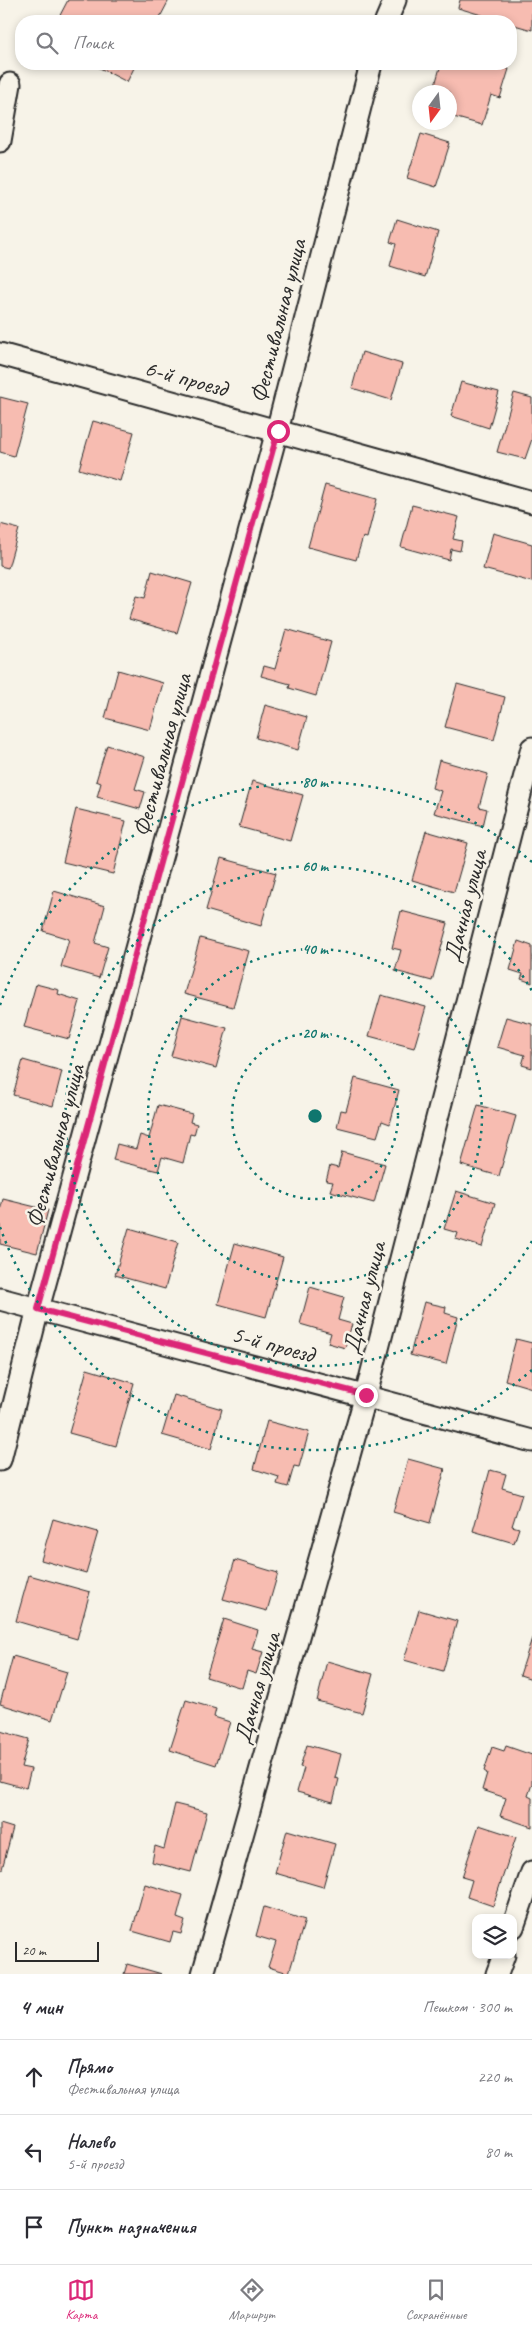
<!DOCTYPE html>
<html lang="ru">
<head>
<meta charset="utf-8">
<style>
	body { margin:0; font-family:Caveat,sans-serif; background:#f2f2f3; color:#2b2b33 }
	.controls { position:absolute; right:15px; bottom:15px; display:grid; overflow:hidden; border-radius:10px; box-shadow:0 2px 8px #0003 }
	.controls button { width:45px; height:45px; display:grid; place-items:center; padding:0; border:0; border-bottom:1px solid #e1e1e2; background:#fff; color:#2b2b33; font:25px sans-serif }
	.compass { position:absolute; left:412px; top:85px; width:45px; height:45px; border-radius:50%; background:#fff; box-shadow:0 2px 8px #0003; rotate:195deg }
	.scale { position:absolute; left:15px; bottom:12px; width:84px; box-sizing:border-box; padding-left:5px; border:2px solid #2b2b2b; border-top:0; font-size:14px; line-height:18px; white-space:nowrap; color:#2b2b2b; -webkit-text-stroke:4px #f7f3e8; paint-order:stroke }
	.stop { position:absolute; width:15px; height:15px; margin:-11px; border:4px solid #db2777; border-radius:50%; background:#fff }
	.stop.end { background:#db2777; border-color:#fff; box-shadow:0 1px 5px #0008 }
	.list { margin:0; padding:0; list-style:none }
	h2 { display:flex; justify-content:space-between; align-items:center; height:65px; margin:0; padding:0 20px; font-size:21px }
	h2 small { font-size:16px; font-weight:400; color:#7c7c81 }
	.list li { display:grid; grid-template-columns:32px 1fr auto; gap:15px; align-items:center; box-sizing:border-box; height:75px; padding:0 20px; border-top:1px solid #e1e1e2 }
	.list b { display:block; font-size:19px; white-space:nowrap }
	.list p { margin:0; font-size:16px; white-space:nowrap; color:#7c7c81 }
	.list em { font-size:16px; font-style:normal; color:#7c7c81 }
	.icon { flex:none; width:28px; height:28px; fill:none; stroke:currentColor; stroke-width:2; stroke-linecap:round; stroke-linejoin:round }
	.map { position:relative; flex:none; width:532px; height:1974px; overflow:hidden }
	.search { position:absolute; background:#fff; box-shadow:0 2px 8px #0003; left:15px; right:15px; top:15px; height:55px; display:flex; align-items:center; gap:12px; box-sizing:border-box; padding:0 18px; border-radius:20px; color:#7c7c81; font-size:19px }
	.sheet { height:290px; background:#fff }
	nav { display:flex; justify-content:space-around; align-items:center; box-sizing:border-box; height:70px; border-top:1px solid #e1e1e2; background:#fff; font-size:14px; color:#7c7c81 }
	nav a { display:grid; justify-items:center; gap:2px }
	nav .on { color:#db2777 }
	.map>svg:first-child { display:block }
	.building { fill:#f7bcb1; stroke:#2b2b2b }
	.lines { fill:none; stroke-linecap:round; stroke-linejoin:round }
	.street-casing { stroke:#2b2b2b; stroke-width:25 }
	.street { stroke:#f7f3e8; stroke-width:21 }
	.route { stroke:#db2777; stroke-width:6 }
	.ring { fill:none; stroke:#0f766e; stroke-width:2.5; stroke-dasharray:2.5 5 }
	.labels { text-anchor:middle; stroke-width:5; stroke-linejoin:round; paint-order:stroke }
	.street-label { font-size:24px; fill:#2b2b2b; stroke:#f7f3e8 }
	.centre { fill:#0f766e; stroke:#f7f3e8; stroke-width:2.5 }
	.ring-label { font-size:15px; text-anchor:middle; font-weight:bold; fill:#0f766e; stroke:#f7f3e8; stroke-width:5; stroke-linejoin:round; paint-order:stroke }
</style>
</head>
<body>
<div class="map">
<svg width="532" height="1974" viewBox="0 0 532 1974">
	<rect width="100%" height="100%" fill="#f7f3e8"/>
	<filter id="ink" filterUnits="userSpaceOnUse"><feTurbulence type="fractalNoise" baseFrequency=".02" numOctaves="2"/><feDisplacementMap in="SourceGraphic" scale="10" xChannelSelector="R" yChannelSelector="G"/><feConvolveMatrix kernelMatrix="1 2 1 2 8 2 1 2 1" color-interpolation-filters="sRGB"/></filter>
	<g filter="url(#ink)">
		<path class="building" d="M 68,0 L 169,0 L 158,21 L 57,21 Z
			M 460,0 L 532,0 L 532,30 L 511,24 L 511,21 L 502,21 L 458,8 Z
			M 92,64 L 136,64 L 127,82 Z
			M 441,64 L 492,64 L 509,69 L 500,98 L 491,95 L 482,125 L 450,116 L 450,92 L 433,92 Z
			M 421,134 L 450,143 L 436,187 L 407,178 Z
			M 397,219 L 438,232 L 425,277 L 390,266 L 396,244 L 390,242 Z
			M 362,352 L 402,364 L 391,400 L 352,388 Z
			M 461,382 L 499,392 L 489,428 L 451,416 Z
			M 514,393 L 532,398 L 532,439 L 525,459 L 497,452 Z
			M 0,397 L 28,404 L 14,456 L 0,452 Z
			M 93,421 L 134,432 L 120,481 L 79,469 Z
			M 325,485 L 377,499 L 367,538 L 363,537 L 356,560 L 308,547 Z
			M 412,505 L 459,517 L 453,539 L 462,541 L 460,551 L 451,549 L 449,560 L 401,547 Z
			M 0,524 L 19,529 L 8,568 L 0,566 Z
			M 493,533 L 532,544 L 532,582 L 483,569 Z
			M 152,571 L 192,583 L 177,633 L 129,619 L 136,596 L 145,598 Z
			M 286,629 L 331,642 L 316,696 L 289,688 L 290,684 L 261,676 L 264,666 L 275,669 Z
			M 118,670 L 163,683 L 150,730 L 105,718 Z
			M 457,684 L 505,697 L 494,740 L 445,727 Z
			M 265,705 L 307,717 L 298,750 L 256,738 Z
			M 107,745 L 145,757 L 135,789 L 145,792 L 140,809 L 97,797 L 101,783 L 96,781 Z
			M 439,760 L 488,774 L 479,807 L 487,809 L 483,826 L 434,813 L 441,791 L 432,788 Z
			M 252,781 L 303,795 L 290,841 L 239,827 Z
			M 76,809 L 126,821 L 113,874 L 63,862 Z
			M 426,831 L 468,843 L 454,892 L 412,880 Z
			M 221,858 L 276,873 L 261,926 L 206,910 Z
			M 54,891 L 105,906 L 95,943 L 108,947 L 99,978 L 61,967 L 69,939 L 43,931 Z
			M 401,911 L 448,923 L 432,981 L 395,971 L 401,950 L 392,948 Z
			M 200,938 L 249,951 L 233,1007 L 184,994 Z
			M 518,941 L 532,946 L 532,983 L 521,979 L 523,974 L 510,970 Z
			M 36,984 L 59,990 L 58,994 L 80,1001 L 69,1039 L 24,1027 Z
			M 381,995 L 426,1007 L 414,1048 L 369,1036 Z
			M 182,1016 L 227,1028 L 216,1068 L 171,1056 Z
			M 506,1017 L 532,1024 L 532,1068 L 522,1065 L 525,1055 L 497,1047 Z
			M 23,1060 L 62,1071 L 53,1106 L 13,1095 Z
			M 355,1078 L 399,1090 L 390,1124 L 382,1121 L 377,1137 L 337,1127 L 341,1110 L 346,1111 Z
			M 158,1105 L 192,1114 L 190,1122 L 197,1124 L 194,1135 L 190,1134 L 183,1163 L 162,1157 L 158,1171 L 113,1160 L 117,1144 L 136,1149 L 140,1135 L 149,1138 Z
			M 478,1105 L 516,1116 L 499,1176 L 461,1165 Z
			M 342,1152 L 385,1164 L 374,1203 L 330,1191 L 333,1182 L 326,1181 L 330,1166 L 338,1168 Z
			M 456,1191 L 495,1203 L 482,1247 L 456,1239 L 458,1233 L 444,1229 Z
			M 3,1199 L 48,1210 L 37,1253 L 0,1244 L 0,1211 Z
			M 129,1228 L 178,1242 L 165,1289 L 115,1275 Z
			M 235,1243 L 283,1257 L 266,1317 L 218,1304 Z
			M 310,1287 L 344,1297 L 338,1320 L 352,1324 L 345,1348 L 328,1343 L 331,1333 L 300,1324 Z
			M 424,1302 L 446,1307 L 445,1313 L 458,1317 L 446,1364 L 410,1355 Z
			M 516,1339 L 532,1343 L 532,1388 L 505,1380 Z
			M 87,1369 L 134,1383 L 116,1446 L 69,1433 Z
			M 174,1395 L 222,1409 L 211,1449 L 162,1435 Z
			M 267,1421 L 309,1432 L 299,1467 L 294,1466 L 288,1487 L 277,1484 L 279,1477 L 254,1469 Z
			M 408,1459 L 445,1469 L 430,1523 L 393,1512 Z
			M 490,1470 L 506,1474 L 502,1488 L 522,1494 L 512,1526 L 519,1528 L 514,1543 L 473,1531 Z
			M 53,1519 L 98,1532 L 86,1573 L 41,1560 Z
			M 235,1560 L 278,1573 L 267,1611 L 223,1599 Z
			M 29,1575 L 90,1592 L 77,1639 L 16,1621 Z
			M 419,1610 L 457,1621 L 443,1671 L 404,1660 Z
			M 224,1619 L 258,1630 L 252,1649 L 263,1652 L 256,1674 L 247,1671 L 242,1688 L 206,1677 Z
			M 532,1638 L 532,1679 L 520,1675 Z
			M 13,1656 L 67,1672 L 52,1720 L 0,1704 Z
			M 327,1661 L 373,1674 L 362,1713 L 317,1701 Z
			M 186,1700 L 216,1709 L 214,1717 L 230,1722 L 216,1765 L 170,1750 Z
			M 0,1731 L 29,1739 L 21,1767 L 31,1769 L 26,1788 L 0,1781 Z
			M 307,1745 L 341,1754 L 335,1778 L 339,1779 L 333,1802 L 297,1792 L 304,1768 L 300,1767 Z
			M 506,1746 L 532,1755 L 532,1784 L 528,1796 L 532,1798 L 532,1827 L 500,1816 L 506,1798 L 482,1790 L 487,1773 L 484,1771 L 492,1747 L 504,1751 Z
			M 175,1804 L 207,1812 L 191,1872 L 152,1862 L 155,1846 L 164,1849 Z
			M 0,1824 L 13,1828 L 2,1869 L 0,1868 Z
			M 479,1825 L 516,1837 L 493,1906 L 467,1897 L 472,1880 L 462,1877 Z
			M 287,1830 L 335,1844 L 323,1887 L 275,1873 Z
			M 145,1884 L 183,1895 L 177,1918 L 185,1921 L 181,1934 L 173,1932 L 170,1942 L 132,1931 Z
			M 264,1907 L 305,1920 L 289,1973 L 268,1967 L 276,1942 L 256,1936 Z
			M 127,1964 L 162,1974 L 124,1974 Z"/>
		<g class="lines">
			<g class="street-casing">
				<path id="street" d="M 386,21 L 395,0
					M 0,141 L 10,84
					M 0,354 L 532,502
					M 0,1299 L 532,1441
					M 0,1460 L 38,1309 L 277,431 L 371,64
					M 513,1927 L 532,1872
					M 203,1974 L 366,1395 L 532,748
					M 497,1974 L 504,1955"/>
			</g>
			<use href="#street" class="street"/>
		</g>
	</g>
	<g class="lines" filter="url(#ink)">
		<path class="route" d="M 278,431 L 38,1309 L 366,1395"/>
	</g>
	<g class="ring">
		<circle cx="315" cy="1116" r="83"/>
		<circle cx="315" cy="1116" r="167"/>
		<path d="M532 1241A250 250 0 1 1 532 991"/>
		<path d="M532 1370A334 334 0 0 1 0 1227M0 1005A334 334 0 0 1 532 862"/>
	</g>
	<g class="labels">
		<g class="street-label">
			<text transform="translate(278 321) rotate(-76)" y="8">Фестивальная улица</text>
			<text transform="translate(186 378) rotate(15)" y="8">6-й проезд</text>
			<text transform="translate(162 755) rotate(-75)" y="8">Фестивальная улица</text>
			<text transform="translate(465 906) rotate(-76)" y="8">Дачная улица</text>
			<text transform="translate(55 1146) rotate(-75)" y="8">Фестивальная улица</text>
			<text transform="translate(364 1298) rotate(-76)" y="8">Дачная улица</text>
			<text transform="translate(273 1344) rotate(15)" y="8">5-й проезд</text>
			<text transform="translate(257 1688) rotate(-74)" y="8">Дачная улица</text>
		</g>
	</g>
	<circle cx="315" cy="1116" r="8" class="centre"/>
	<g class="ring-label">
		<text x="315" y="787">80 m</text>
		<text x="315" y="871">60 m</text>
		<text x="315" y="954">40 m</text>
		<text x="315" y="1038">20 m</text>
	</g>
</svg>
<div class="controls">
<button><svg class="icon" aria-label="layers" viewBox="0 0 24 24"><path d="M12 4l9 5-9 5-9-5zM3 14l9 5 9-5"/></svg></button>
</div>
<svg class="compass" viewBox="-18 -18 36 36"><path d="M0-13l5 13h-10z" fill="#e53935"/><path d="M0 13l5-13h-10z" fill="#7c7c81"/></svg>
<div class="scale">20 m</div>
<div class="stop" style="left:278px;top:431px"></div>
<div class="stop end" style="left:366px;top:1395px"></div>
<div class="search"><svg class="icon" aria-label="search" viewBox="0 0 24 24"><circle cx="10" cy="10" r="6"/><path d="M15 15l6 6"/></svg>Поиск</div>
</div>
<section class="sheet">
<h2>4 мин<small>Пешком · 300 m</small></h2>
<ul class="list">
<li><svg class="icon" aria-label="ahead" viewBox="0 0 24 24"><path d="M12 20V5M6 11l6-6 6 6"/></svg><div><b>Прямо</b><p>Фестивальная улица</p></div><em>220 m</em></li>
<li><svg class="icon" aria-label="left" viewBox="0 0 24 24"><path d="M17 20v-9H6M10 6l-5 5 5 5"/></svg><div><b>Налево</b><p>5-й проезд</p></div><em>80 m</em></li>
<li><svg class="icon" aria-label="arrive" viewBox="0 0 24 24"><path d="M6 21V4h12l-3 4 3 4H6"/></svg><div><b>Пункт назначения</b></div></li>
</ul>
</section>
<nav>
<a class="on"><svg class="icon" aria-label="map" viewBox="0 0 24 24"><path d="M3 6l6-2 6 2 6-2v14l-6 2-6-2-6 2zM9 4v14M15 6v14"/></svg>Карта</a>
<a><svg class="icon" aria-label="directions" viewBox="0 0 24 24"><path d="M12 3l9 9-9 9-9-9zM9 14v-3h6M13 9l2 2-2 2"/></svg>Маршрут</a>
<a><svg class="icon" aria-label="saved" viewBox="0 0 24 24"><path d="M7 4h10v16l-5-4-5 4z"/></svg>Сохранённые</a>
</nav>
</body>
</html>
